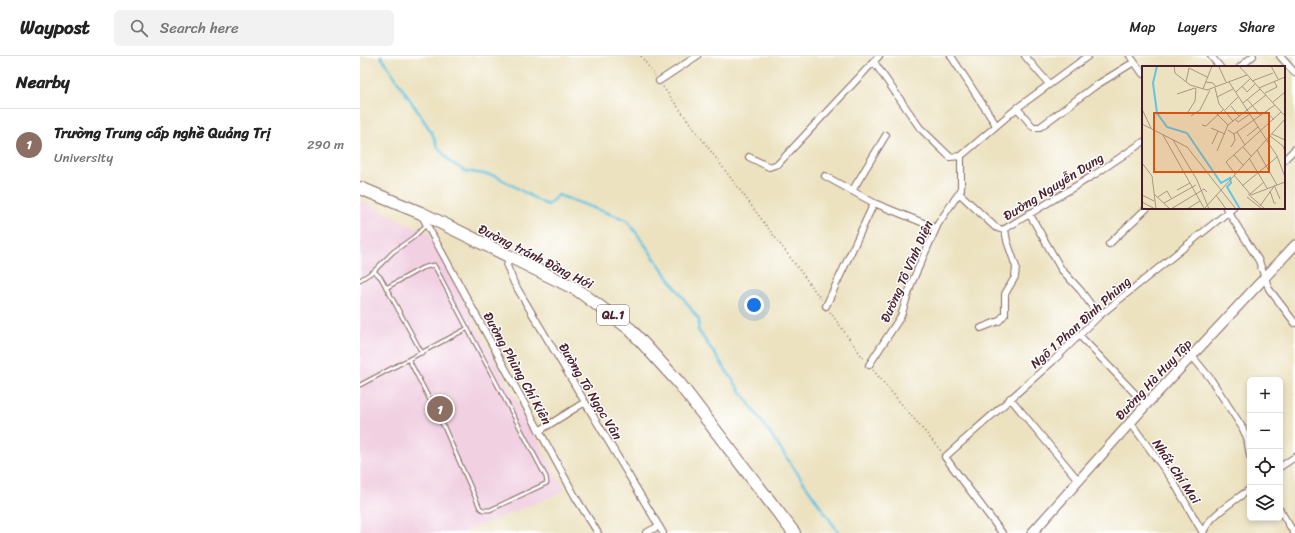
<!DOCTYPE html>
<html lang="en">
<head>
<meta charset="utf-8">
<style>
	body { margin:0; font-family:Sriracha,sans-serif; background:#f2f2f2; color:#222 }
	.controls { position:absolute; right:12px; bottom:12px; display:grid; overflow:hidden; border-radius:6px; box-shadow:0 2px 6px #0003 }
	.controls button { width:36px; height:36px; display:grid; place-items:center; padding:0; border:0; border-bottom:1px solid #e0e0e0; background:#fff; color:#222; font:20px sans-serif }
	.you { position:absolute; left:394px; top:249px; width:14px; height:14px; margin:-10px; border:3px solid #fff; border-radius:50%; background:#1a73e8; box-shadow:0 0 0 6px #1a73e833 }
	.badge { display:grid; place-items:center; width:26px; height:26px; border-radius:50%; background:#d1495b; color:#fff; font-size:13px; font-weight:700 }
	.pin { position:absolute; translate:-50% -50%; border:2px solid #fff; box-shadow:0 1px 4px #0006 }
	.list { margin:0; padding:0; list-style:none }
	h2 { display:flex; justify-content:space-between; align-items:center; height:52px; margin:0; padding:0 16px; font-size:17px }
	h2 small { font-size:13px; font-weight:400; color:#767676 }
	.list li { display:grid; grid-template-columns:26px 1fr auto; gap:12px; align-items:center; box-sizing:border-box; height:72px; padding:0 16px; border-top:1px solid #e0e0e0 }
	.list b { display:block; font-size:15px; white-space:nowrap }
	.list p { margin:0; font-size:13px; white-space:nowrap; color:#767676 }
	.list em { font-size:13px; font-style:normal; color:#767676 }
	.icon { flex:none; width:22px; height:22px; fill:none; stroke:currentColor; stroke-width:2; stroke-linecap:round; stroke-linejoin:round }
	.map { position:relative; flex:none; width:935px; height:477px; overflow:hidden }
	header { display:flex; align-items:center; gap:24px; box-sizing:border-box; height:56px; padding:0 20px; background:#fff; border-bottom:1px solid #e0e0e0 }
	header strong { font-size:19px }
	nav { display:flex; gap:22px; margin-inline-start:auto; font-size:14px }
	.search { width:280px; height:36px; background:#f2f2f2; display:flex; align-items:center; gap:10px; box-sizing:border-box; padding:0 14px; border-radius:6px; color:#767676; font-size:15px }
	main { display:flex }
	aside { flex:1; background:#fff }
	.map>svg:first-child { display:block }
	.built { fill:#f1d0e2 }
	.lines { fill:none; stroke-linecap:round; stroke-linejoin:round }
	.stream { stroke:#63c4e2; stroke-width:2.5 }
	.lane-casing { stroke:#83635f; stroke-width:5 }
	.street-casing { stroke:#83635f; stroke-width:8 }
	.secondary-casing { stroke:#83635f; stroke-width:11 }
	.highway-casing { stroke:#83635f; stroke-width:14 }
	.path { stroke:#83635f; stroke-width:1.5; stroke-dasharray:1 3; stroke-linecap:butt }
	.lane { stroke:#fff; stroke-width:3 }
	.street { stroke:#fff; stroke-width:6 }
	.secondary { stroke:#fff; stroke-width:9 }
	.highway { stroke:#fff; stroke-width:12 }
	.labels { text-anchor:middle; stroke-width:3; stroke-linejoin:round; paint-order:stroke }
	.shield { fill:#fff; stroke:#80626b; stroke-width:1 }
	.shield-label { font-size:12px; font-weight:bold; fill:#4a1f2b }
	.street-label { font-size:13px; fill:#4a1f2b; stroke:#fff }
	.inset-river { fill:none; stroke:#63c4e2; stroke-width:2 }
	.inset-road { fill:none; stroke:#ab9484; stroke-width:1 }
	.view { fill:#d8530f; fill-opacity:0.15; stroke:#d8530f; stroke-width:2 }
	.inset-edge { fill:none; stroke:#4a1f2b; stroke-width:2 }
</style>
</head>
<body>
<header>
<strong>Waypost</strong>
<div class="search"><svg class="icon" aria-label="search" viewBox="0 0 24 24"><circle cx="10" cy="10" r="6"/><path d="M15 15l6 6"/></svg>Search here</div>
<nav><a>Map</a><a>Layers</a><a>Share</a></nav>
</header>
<main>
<aside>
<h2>Nearby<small></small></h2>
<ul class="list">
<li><span class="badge" style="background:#8d6e63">1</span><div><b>Trường Trung cấp nghề Quảng Trị</b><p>University</p></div><em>290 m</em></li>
</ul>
</aside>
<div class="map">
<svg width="935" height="477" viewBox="0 0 935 477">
	<rect width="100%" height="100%" fill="#fff"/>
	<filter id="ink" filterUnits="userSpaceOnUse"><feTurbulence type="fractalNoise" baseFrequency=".025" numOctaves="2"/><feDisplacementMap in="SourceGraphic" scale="8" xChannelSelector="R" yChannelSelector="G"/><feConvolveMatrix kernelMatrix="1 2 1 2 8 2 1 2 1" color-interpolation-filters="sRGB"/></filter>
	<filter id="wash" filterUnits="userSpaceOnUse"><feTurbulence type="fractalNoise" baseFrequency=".012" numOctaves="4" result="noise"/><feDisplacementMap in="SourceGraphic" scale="16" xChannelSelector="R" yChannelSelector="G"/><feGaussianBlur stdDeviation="0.9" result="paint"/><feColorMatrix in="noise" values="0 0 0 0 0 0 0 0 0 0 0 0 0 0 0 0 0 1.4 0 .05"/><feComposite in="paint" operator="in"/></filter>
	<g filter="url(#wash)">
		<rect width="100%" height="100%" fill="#ece2c0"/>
		<path class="built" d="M 0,144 L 71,179 L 117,271 L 205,435 L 102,477 L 0,477 Z"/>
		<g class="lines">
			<path class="stream" d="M 21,0 L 72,77 L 77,90 L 90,106 L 105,115 L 136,120 L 183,147 L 188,149 L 198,139 L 267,164 L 339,264 L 338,274 L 479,477"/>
		</g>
	</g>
	<g filter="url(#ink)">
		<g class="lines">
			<g class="lane-casing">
				<path id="lane" d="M 14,215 L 21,222 L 62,297
					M 0,224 L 14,215 L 33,196 L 54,181 L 67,168
					M 26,232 L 62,212 L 74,209 L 186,421 L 187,427 L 130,454 L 123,454 L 120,452 L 84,371 L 49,304
					M 0,329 L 108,272"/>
			</g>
			<g class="street-casing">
				<path id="street" d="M 591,0 L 636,69
					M 665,0 L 689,28
					M 770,0 L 783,18
					M 851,0 L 860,11
					M 920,0 L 935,17
					M 514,6 L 560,72 L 590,101 L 601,100
					M 880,11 L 893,0
					M 299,25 L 337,0
					M 657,52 L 673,71 L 680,71 L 735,30 L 774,6
					M 389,101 L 409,111 L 418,108 L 519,0
					M 924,104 L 935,93
					M 465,120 L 514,147 L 576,172
					M 492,135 L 526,79
					M 599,137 L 635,171 L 643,174 L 734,119 L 783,86
					M 866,152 L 899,205 L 909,233 L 935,267
					M 669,157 L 701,213 L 721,235 L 739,260
					M 62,160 L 216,442 L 238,477
					M 749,188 L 787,152
					M 149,202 L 147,210 L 154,227 L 303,477
					M 466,250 L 514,147
					M 621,272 L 639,265 L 645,258 L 645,238 L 655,221 L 656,211 L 647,185 L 645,173
					M 720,280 L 786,349
					M 832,300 L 850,322 L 882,371 L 887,382 L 890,400
					M 509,309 L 541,260 L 552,226 L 578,168 L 601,134 L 601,100 L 657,52 L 728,0
					M 650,342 L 719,425
					M 770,366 L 813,425 L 843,477
					M 179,375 L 225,346
					M 920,411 L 935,401
					M 920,454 L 934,477
					M 286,477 L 299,470
					M 642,477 L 585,401 L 693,305 L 739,260 L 873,152
					M 843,477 C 848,460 876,444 890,433"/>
			</g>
			<g class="secondary-casing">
				<path id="secondary" d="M 672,477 L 786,349 L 935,189"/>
			</g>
			<g class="highway-casing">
				<path id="highway" d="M 0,132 L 61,157 L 216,233 L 270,273 L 319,327 L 434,477"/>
			</g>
			<path class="path" d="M 281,0 L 295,20
				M 303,31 L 461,243
				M 470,256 L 504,303
				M 513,314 L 581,395"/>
			<use href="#lane" class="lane"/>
			<use href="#street" class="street"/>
			<use href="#secondary" class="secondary"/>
			<use href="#highway" class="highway"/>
		</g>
	</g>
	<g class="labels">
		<rect class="shield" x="237" y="249" width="32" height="20" rx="3"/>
		<g class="shield-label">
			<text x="253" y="263">QL.1</text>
		</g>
		<g class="street-label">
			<text transform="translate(693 130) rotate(-32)" y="5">Đường Nguyễn Dụng</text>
			<text transform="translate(176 200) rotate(27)" y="5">Đường tránh Đồng Hới</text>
			<text transform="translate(546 215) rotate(-66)" y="5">Đường Tô Vĩnh Diện</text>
			<text transform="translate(720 266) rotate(-42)" y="5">Ngõ 1 Phan Đình Phùng</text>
			<text transform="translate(158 312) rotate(61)" y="5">Đường Phùng Chí Kiên</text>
			<text transform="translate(793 323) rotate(-47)" y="5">Đường Hà Huy Tập</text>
			<text transform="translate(231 335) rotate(59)" y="5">Đường Tô Ngọc Vân</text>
			<text transform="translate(817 415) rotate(56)" y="5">Nhất Chí Mai</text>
		</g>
	</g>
	<g transform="translate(782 10)">
		<rect width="143" height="143" fill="#ece2c0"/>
		<path class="inset-river" d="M 15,0 L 11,17 L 15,47 L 25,61 L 45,67 L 79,117 L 88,112 L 89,117 L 85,121 L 98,143"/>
		<path class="inset-road" d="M 32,0 L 33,7 L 48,19 L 65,24 L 105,9M 97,0 L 142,49M 129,0 L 136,13M 77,1 L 84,16M 47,2 L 65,11M 110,15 L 131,7M 44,16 L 47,2M 64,16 L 71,17 L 74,21M 87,16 L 135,90 L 143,111M 100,20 L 105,26 L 113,18M 73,22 L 77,38 L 91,55M 117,22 L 143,11M 61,23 L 70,0M 94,26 L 108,13M 123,27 L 135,21 L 132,15M 35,28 L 53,22M 75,31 L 91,23M 105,33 L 119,50M 131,36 L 143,26M 101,37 L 118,23M 89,40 L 97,50M 0,43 L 9,62M 83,44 L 96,31M 124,45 L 132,54M 46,46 L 53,35 L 54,22M 75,48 L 86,59M 49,50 L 58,44 L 68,24M 93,53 L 96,56 L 108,48M 0,58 L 45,81 L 94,143M 60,59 L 64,60 L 82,43M 69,62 L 83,68M 86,64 L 92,68 L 133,39M 95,66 L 103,79M 130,68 L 143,74M 21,69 L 62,142M 105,70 L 116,61M 128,70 L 141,80 L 143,86M 31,74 L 55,114 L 67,143M 70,78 L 76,65M 89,81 L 93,74 L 92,68M 101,81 L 109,90M 115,84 L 135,119M 75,85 L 86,59 L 124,29M 92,89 L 101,99M 107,92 L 125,122M 0,97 L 10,110 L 14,143M 93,108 L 84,96 L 139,46M 92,109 L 109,129 L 143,116M 100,120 L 135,91M 133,121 L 138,133M 35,124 L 48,117M 128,125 L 132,137 L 134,137M 12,128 L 28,143M 106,128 L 123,143M 108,128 L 122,116M 0,129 L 12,135M 74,129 L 84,143M 16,131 L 25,125 L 29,132M 105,131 L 120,143M 0,136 L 13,143M 22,137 L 54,119M 118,140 L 133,119M 29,143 L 62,123 L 65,126M 45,143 L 58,135M 62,143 L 143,53"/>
		<path class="view" d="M 12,47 L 127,47 L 127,106 L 12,106 Z"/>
		<rect width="143" height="143" class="inset-edge"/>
	</g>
</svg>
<div class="controls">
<button>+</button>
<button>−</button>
<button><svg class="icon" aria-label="locate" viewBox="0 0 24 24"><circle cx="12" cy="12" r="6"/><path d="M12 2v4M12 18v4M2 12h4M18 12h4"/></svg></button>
<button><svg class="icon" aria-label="layers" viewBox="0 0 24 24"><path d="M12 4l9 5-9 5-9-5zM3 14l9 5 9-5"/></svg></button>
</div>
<div class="you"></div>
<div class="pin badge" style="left:80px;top:353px;background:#8d6e63">1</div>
</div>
</main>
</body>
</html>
